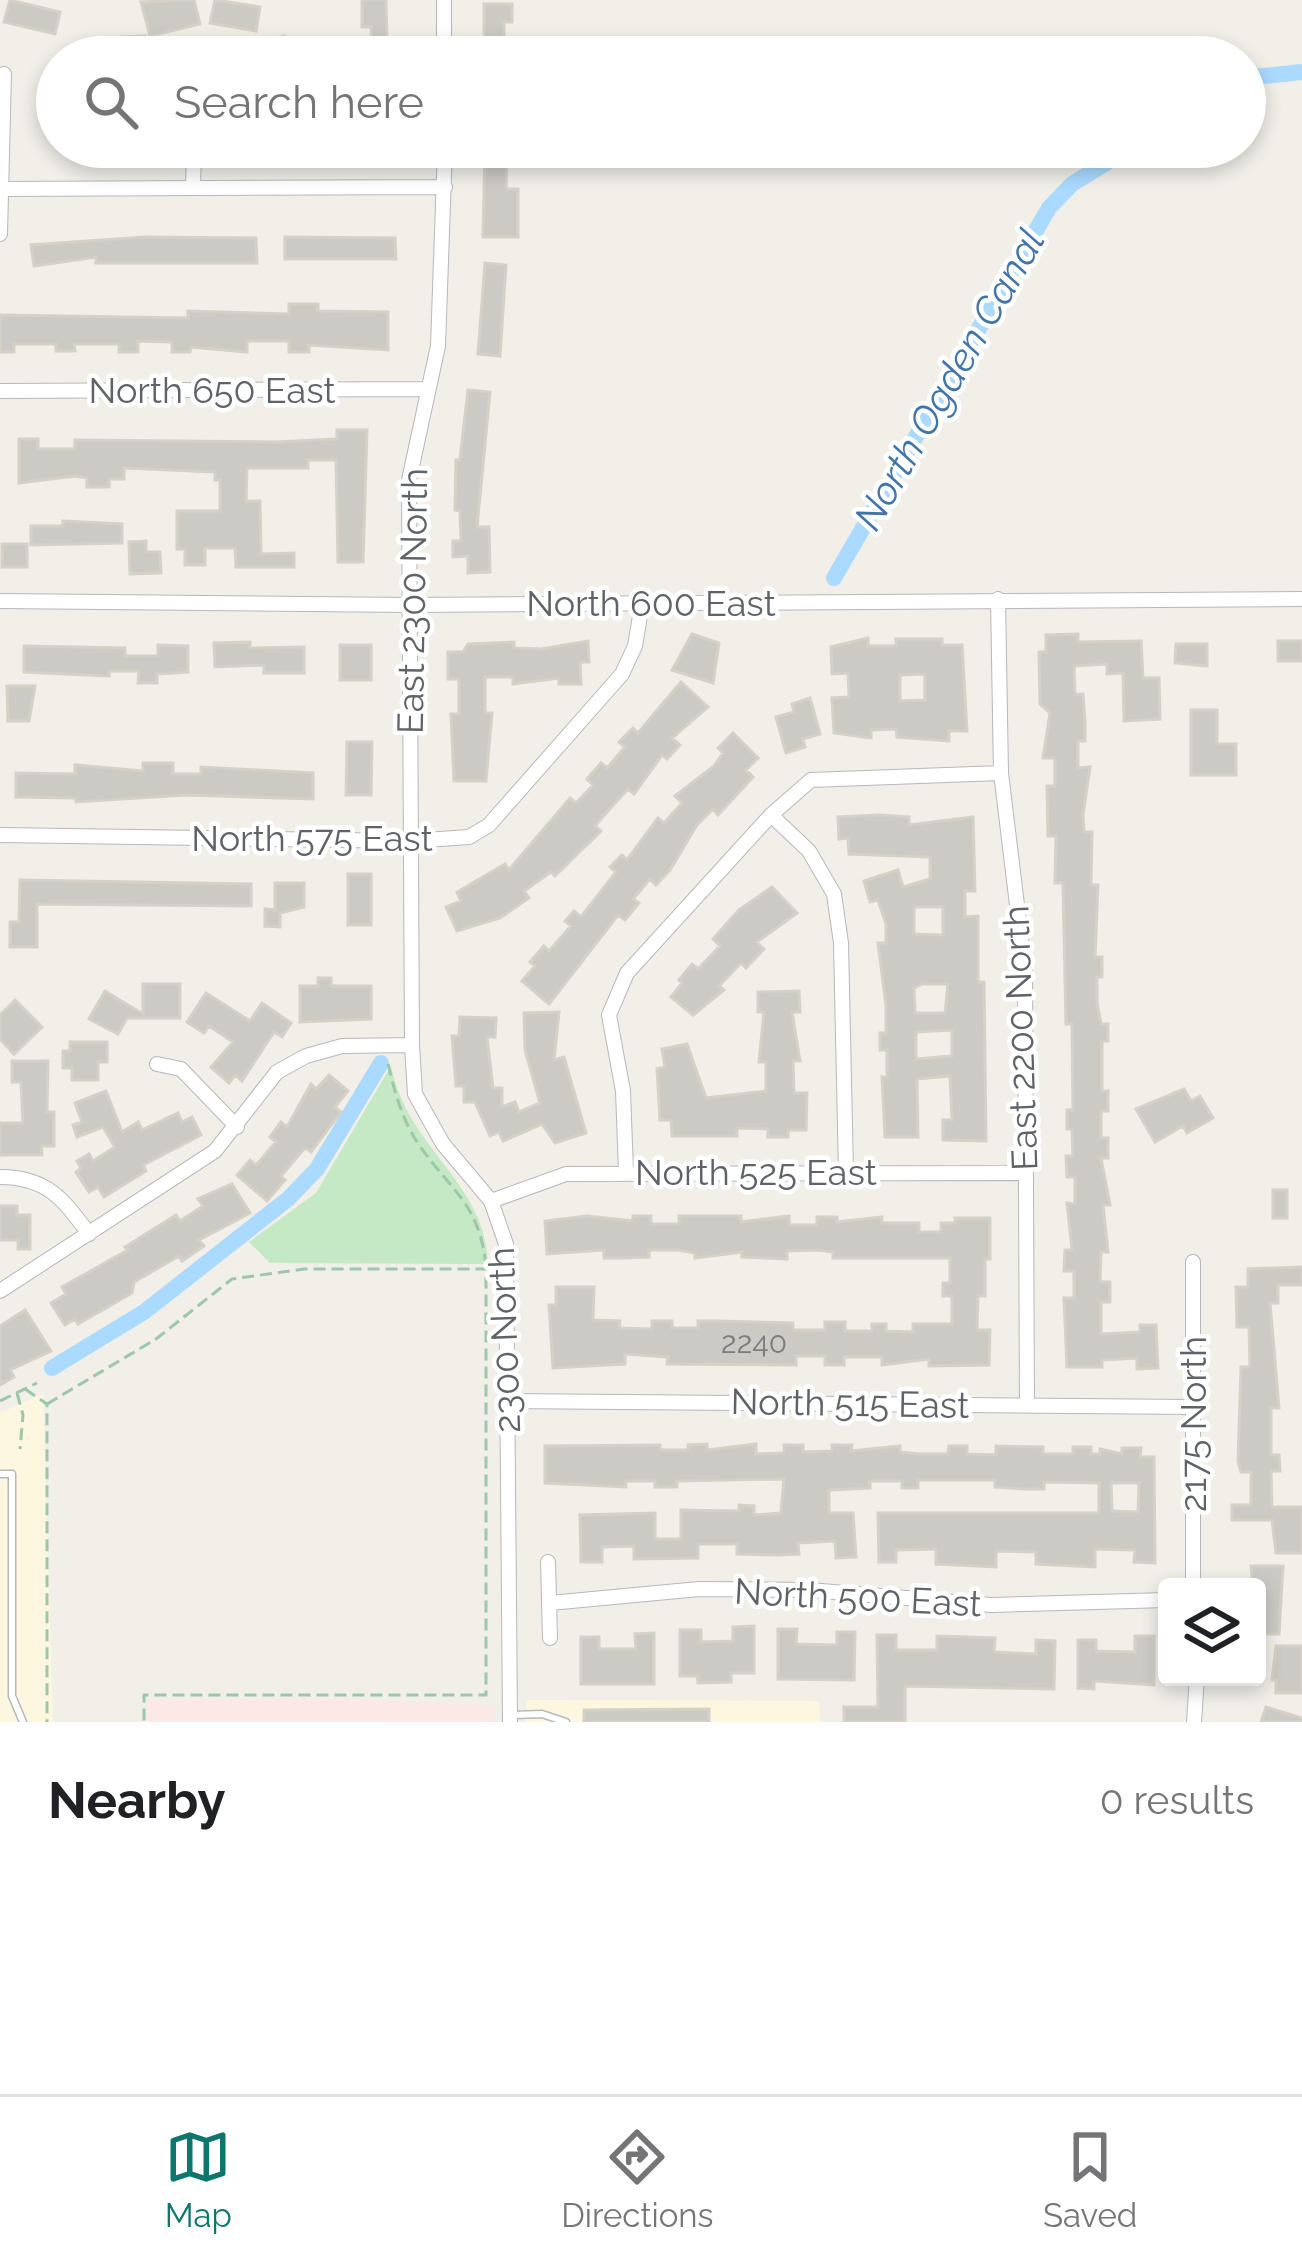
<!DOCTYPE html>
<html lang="en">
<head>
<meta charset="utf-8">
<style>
	body { margin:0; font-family:Raleway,sans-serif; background:#f2f2f2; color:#202124 }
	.controls { position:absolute; right:36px; bottom:36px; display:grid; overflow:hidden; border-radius:12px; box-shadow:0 6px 18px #0003 }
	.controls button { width:108px; height:108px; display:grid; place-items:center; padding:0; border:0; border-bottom:3px solid #e0e0e0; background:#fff; color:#202124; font:60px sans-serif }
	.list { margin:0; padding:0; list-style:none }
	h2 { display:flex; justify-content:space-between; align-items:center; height:156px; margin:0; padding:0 48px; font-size:51px }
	h2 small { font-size:39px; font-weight:400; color:#757577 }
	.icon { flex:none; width:66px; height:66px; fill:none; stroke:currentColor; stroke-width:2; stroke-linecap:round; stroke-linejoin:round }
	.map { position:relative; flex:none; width:1302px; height:1722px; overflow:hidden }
	.search { position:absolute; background:#fff; box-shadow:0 6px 18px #0003; left:36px; right:36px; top:36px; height:132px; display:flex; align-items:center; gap:30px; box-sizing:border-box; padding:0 42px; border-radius:66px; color:#757577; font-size:45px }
	.sheet { height:372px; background:#fff }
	nav { display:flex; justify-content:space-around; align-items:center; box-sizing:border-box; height:168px; border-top:3px solid #e0e0e0; background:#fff; font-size:33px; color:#757577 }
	nav a { display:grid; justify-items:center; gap:6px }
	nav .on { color:#0f766e }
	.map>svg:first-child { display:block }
	.commercial { fill:#fef7e0 }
	.medical { fill:#fce8e6 }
	.green { fill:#c5e8c5 }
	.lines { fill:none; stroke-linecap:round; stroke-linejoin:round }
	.canal { stroke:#aadaff; stroke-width:16 }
	.building { fill:#cccac5; stroke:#d6d1c6; stroke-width:3; fill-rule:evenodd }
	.lane-casing { stroke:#b5b8bc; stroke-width:9 }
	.street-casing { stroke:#b5b8bc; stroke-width:16 }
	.path { stroke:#9cc7a9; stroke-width:3; stroke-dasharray:12 6; stroke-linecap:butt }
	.lane { stroke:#fff; stroke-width:6 }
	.street { stroke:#fff; stroke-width:14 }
	.labels { text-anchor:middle; stroke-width:9; stroke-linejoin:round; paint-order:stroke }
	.number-label { font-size:30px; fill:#7a7d7f }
	.street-label { font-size:36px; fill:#5f6368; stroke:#fff }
	.water-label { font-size:39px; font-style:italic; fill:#4174aa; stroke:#fff }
</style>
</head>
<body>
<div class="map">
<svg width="1302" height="1722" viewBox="0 0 1302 1722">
	<rect width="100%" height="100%" fill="#f1efe8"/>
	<path class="commercial" d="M 43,1394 L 53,1722 L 0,1722 L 0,1413 Z
		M 526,1700 L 819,1701 L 820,1722 L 526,1722 Z"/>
	<path class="medical" d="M 336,1698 L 494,1706 L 494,1722 L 147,1722 L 147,1700 Z"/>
	<path class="green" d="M 391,1066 C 408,1150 486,1182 488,1264 L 270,1263 L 249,1242 L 316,1193 Z"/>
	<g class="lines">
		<path class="canal" d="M 1245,78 L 1302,72
			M 834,578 L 1049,208 L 1072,184 L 1132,147
			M 52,1368 L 144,1312 L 288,1199 L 317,1169 L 381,1063"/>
	</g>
	<path class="building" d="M 10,0 L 60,12 L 55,34 L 4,22 Z
		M 194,0 L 200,24 L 150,36 L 141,2 Z
		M 215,0 L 260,7 L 256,31 L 210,23 Z
		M 362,0 L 386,0 L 387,44 L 394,44 L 394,57 L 372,57 L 371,27 L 362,27 Z
		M 484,4 L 512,4 L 512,22 L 504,22 L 504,57 L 484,57 Z
		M 145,36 L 146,57 L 122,57 L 122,37 Z
		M 284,36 L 290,57 L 263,57 L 259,43 Z
		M 485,147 L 507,147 L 506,189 L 518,189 L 518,237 L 483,237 Z
		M 145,237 L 256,238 L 257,263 L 96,263 L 96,257 L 34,266 L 31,245 Z
		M 285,237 L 395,238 L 396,259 L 285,259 Z
		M 485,263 L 506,265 L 500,356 L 478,354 Z
		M 289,304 L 318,304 L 318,311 L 388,312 L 388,350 L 309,345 L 309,352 L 289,352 L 289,341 L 247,341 L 247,352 L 191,347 L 190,352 L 172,352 L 172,342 L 138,341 L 138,352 L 119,352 L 119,344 L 74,344 L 75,351 L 56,351 L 56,344 L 14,344 L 14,352 L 0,352 L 0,315 L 188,318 L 188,311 L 289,314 Z
		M 468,390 L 490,392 L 477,527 L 489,527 L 490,572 L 468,573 L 468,556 L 453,557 L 453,541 L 461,541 L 460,511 L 455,510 L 456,460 L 460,460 Z
		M 337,430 L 367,430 L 363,562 L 338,562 L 336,460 L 308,460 L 308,468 L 247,468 L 246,501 L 260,501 L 261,554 L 294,553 L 294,567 L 236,567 L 235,548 L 205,548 L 205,565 L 185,565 L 185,549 L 177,549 L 177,511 L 220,511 L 220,480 L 215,480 L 215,472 L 124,468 L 124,479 L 109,479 L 109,487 L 87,487 L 87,478 L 75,476 L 19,483 L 19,439 L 38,439 L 38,449 L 75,449 L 75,440 L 276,442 L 337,439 Z
		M 63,521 L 122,524 L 122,543 L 31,545 L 31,526 L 63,526 Z
		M 146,541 L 146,552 L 160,552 L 161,573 L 130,574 L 129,542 Z
		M 2,544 L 27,544 L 27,567 L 2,567 Z
		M 692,634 L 719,643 L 713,683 L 672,670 Z
		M 1078,634 L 1078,642 L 1141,641 L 1143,678 L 1159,678 L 1160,719 L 1124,721 L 1123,673 L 1107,674 L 1107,664 L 1074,666 L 1075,695 L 1083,694 L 1085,721 L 1085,741 L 1078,741 L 1078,768 L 1090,767 L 1083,815 L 1084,832 L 1092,832 L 1091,885 L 1098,885 L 1095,957 L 1102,957 L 1102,977 L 1097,977 L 1097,1003 L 1101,1024 L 1108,1024 L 1108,1041 L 1102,1041 L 1102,1091 L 1108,1091 L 1108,1111 L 1101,1111 L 1101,1138 L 1108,1138 L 1108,1158 L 1101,1158 L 1110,1205 L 1103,1205 L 1108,1252 L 1101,1252 L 1100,1282 L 1110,1282 L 1110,1302 L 1101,1302 L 1101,1334 L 1140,1332 L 1140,1325 L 1156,1325 L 1158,1368 L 1137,1369 L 1137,1358 L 1102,1360 L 1102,1367 L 1067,1367 L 1064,1298 L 1074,1298 L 1074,1271 L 1064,1271 L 1065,1250 L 1072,1250 L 1067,1203 L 1075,1204 L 1075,1177 L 1067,1177 L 1066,1156 L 1073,1156 L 1072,1129 L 1067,1129 L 1067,1110 L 1073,1110 L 1072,1024 L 1066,1024 L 1063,883 L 1055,883 L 1056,836 L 1048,836 L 1047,786 L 1055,786 L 1055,758 L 1043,758 L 1050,713 L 1040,704 L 1039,652 L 1046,652 L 1046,635 Z
		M 868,638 L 868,646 L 896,646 L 896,639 L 942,639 L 942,645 L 962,645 L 967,731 L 949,731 L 949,741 L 897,737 L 896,729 L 871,730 L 871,738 L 834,733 L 832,698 L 849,697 L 848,673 L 832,674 L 831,647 ZM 925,674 L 925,700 L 900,701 L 900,675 Z
		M 588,641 L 589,662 L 580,662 L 581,684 L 559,684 L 559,678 L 513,684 L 513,677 L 485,677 L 485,713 L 492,713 L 486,781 L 454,781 L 451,714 L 459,714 L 459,679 L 448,679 L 448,652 L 463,652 L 468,644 L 514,642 L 514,648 L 541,649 Z
		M 1278,641 L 1302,641 L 1302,661 L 1278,661 Z
		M 250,642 L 250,648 L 304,647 L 304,673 L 264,673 L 264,665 L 215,667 L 214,643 Z
		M 1176,644 L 1207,644 L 1207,666 L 1175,663 Z
		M 158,645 L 188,646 L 188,672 L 157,674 L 157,683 L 138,683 L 139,671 L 109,671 L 109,676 L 24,672 L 24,646 L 125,648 L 125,656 L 158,656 Z
		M 340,645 L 371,645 L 371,680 L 340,680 Z
		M 681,682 L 708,707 L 672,738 L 680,745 L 667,759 L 662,755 L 634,794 L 628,789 L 615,803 L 595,826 L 601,831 L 555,876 L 551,872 L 524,891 L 529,898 L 500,918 L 457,931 L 446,907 L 461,901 L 457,892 L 505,864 L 509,870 L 570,798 L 576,803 L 593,785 L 587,779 L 601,763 L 607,768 L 625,747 L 619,742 L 633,728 L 638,733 Z
		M 7,686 L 35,686 L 29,721 L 8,721 Z
		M 810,698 L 820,734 L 803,739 L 805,747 L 786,753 L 776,717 L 794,712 L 792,704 Z
		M 1191,710 L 1217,710 L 1217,744 L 1236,744 L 1236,775 L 1191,775 Z
		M 733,733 L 758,758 L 746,770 L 753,777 L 718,815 L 713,809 L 697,825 L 670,870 L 656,885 L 650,879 L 633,899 L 639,903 L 625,920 L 618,915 L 549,1004 L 522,981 L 535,966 L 530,962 L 544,946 L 549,951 L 571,926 L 565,921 L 574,911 L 581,917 L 616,872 L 610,867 L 622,855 L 627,860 L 658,818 L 664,823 L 682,803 L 675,796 L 714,766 L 723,753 L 718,748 Z
		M 347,742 L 372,742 L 371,795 L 346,795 Z
		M 143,763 L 173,763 L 173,774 L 201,774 L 201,767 L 313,773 L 313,799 L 186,795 L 76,802 L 76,798 L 16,797 L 16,773 L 75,774 L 75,765 L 143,771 Z
		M 880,815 L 909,817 L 909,825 L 973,817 L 975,891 L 965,891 L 965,917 L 978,916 L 978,982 L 984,982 L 986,1141 L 943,1140 L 943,1120 L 952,1120 L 950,1076 L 917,1079 L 918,1137 L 885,1137 L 882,1077 L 887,1077 L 887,1050 L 880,1050 L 880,1033 L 886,1033 L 886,1005 L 878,943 L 886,943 L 886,924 L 878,900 L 870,902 L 864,881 L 898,870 L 903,887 L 930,879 L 930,857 L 849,854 L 848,838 L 839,839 L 838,817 ZM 914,907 L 943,907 L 943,935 L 914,934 ZM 923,984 L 948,984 L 945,1013 L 915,1013 L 914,988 ZM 952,1030 L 952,1056 L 916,1059 L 916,1032 Z
		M 348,874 L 371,874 L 371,925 L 348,925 Z
		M 20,880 L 251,884 L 251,906 L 37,904 L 37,947 L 10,947 L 10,922 L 19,922 Z
		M 275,883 L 304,883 L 304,907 L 280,913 L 280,927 L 265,926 L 265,909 L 275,910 Z
		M 772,887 L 797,913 L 757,942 L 764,949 L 746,968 L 741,963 L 719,986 L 724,990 L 693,1015 L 671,997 L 682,983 L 679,980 L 692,964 L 698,969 L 720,946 L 713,939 L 739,910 Z
		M 318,978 L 331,978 L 331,986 L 371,986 L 371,1019 L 300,1022 L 300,986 L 318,986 Z
		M 143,984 L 180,984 L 180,1018 L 127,1018 L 118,1034 L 89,1019 L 105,991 L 143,1014 Z
		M 799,991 L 800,1012 L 792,1012 L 800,1061 L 793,1061 L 794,1093 L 807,1093 L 806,1130 L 788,1130 L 788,1137 L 768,1137 L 768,1129 L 737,1128 L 737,1136 L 672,1136 L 671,1120 L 660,1120 L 657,1069 L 665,1067 L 662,1049 L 687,1044 L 706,1098 L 766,1091 L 766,1062 L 759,1062 L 764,1012 L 758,1012 L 758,992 Z
		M 206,993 L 250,1021 L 262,1003 L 291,1023 L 282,1037 L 274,1032 L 242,1081 L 235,1075 L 229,1083 L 211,1067 L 233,1042 L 209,1026 L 204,1033 L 187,1022 Z
		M 15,1000 L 42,1027 L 14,1054 L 0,1039 L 0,1015 Z
		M 559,1012 L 554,1060 L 564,1057 L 586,1133 L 555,1143 L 542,1124 L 503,1141 L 499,1132 L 490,1136 L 475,1102 L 464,1102 L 464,1086 L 456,1086 L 452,1036 L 459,1036 L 460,1017 L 496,1018 L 495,1037 L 487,1037 L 493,1088 L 502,1088 L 502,1107 L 515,1102 L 519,1112 L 540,1103 L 525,1050 L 524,1013 Z
		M 70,1042 L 107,1042 L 107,1062 L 98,1062 L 98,1080 L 72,1080 L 72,1068 L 63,1068 L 63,1051 L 70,1051 Z
		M 12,1061 L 48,1061 L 47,1112 L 54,1112 L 54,1146 L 41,1146 L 42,1155 L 0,1155 L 0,1123 L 23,1123 L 21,1082 L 12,1082 Z
		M 329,1075 L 348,1091 L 335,1107 L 341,1112 L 311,1152 L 305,1148 L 281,1176 L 285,1180 L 267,1201 L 237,1175 L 250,1160 L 256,1165 L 276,1142 L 270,1137 L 281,1122 L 287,1127 L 311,1084 L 316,1089 Z
		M 1184,1089 L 1191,1101 L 1200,1096 L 1213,1118 L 1187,1133 L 1183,1126 L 1155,1142 L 1136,1109 Z
		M 106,1091 L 122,1132 L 138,1122 L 142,1130 L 178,1113 L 182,1122 L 192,1117 L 201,1135 L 143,1165 L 146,1171 L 104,1197 L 98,1187 L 89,1192 L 76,1172 L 81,1168 L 77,1161 L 89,1154 L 93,1161 L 115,1147 L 103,1127 L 77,1137 L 73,1125 L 82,1122 L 75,1103 Z
		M 232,1184 L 250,1213 L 199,1240 L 204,1246 L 182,1261 L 179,1256 L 134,1282 L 132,1293 L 78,1324 L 75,1319 L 65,1325 L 51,1303 L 66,1294 L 62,1287 L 128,1250 L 125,1247 L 176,1215 L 180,1221 L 203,1206 L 198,1199 Z
		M 1273,1190 L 1287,1190 L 1287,1218 L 1273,1218 Z
		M 0,1206 L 17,1206 L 17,1215 L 30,1215 L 30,1249 L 18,1249 L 18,1240 L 0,1240 Z
		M 587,1216 L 633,1221 L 633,1216 L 651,1216 L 651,1224 L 679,1224 L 679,1216 L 741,1216 L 741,1222 L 789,1216 L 789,1225 L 817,1225 L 817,1217 L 837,1217 L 837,1222 L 882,1217 L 882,1223 L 919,1223 L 919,1232 L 941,1232 L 941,1223 L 955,1223 L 955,1218 L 990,1218 L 990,1259 L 985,1259 L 985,1296 L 978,1296 L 977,1330 L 990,1330 L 989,1365 L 929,1366 L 929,1359 L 882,1365 L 882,1357 L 844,1357 L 844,1365 L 825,1365 L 825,1356 L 796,1356 L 796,1365 L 667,1364 L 668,1357 L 625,1354 L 625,1364 L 553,1368 L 549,1305 L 556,1305 L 556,1287 L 594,1287 L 593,1320 L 620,1321 L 619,1328 L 652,1329 L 652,1321 L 672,1321 L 672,1328 L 698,1328 L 698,1321 L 718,1321 L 793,1323 L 793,1330 L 825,1330 L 825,1322 L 845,1322 L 845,1331 L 872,1331 L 872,1324 L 886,1324 L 886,1331 L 913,1332 L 913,1324 L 952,1324 L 952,1296 L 943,1296 L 943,1283 L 950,1283 L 950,1258 L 833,1258 L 833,1252 L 817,1250 L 787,1251 L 787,1259 L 742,1257 L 742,1252 L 695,1258 L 695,1253 L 678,1250 L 649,1250 L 649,1257 L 623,1258 L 604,1258 L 604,1250 L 547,1254 L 545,1221 Z
		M 1302,1267 L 1302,1285 L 1278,1285 L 1278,1303 L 1270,1303 L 1279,1408 L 1271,1408 L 1271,1455 L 1279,1455 L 1280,1471 L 1271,1471 L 1272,1507 L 1302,1507 L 1302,1553 L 1276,1553 L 1272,1520 L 1232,1520 L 1232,1505 L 1251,1505 L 1251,1472 L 1241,1472 L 1238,1461 L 1241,1367 L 1250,1367 L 1249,1327 L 1237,1327 L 1236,1287 L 1248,1287 L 1248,1269 Z
		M 25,1310 L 51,1351 L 10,1370 L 14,1377 L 0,1385 L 0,1326 Z
		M 707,1444 L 707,1450 L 756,1444 L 756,1454 L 784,1453 L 784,1445 L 803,1445 L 803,1452 L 832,1451 L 832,1445 L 852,1445 L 851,1451 L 900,1446 L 900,1452 L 918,1454 L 948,1454 L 949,1446 L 967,1446 L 967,1454 L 996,1455 L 996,1446 L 1043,1447 L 1043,1454 L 1073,1454 L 1073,1447 L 1091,1447 L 1091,1454 L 1100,1454 L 1100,1449 L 1122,1454 L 1122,1448 L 1141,1448 L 1140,1457 L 1154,1457 L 1155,1563 L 1134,1562 L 1135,1550 L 1095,1549 L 1095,1567 L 1036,1564 L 1036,1552 L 996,1551 L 996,1567 L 936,1564 L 936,1549 L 896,1550 L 896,1562 L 879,1562 L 878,1513 L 1099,1513 L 1099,1483 L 1044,1482 L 1044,1489 L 1025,1489 L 995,1487 L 995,1480 L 918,1480 L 918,1488 L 902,1488 L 902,1481 L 870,1481 L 870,1488 L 829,1490 L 829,1513 L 853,1513 L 856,1557 L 836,1558 L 835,1541 L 798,1543 L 799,1554 L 777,1555 L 737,1554 L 737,1544 L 698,1544 L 698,1558 L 634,1559 L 634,1546 L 602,1547 L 602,1562 L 581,1562 L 580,1515 L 655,1513 L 655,1539 L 681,1539 L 681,1510 L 739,1511 L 739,1505 L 754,1506 L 754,1515 L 781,1513 L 784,1479 L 677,1481 L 677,1487 L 655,1487 L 655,1481 L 626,1481 L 626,1487 L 545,1483 L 545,1446 L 660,1445 L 660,1450 L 688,1450 L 688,1445 ZM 1111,1483 L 1139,1483 L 1138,1512 L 1112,1511 Z
		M 1251,1566 L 1283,1566 L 1279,1634 L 1257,1634 Z
		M 754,1626 L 754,1673 L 731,1673 L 731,1682 L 698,1683 L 697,1676 L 680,1676 L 680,1630 L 701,1630 L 701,1642 L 733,1641 L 733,1627 Z
		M 778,1629 L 797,1629 L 796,1644 L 837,1645 L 837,1632 L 855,1632 L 854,1680 L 778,1679 Z
		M 654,1633 L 654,1684 L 581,1684 L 581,1637 L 599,1637 L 599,1649 L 636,1649 L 635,1634 Z
		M 877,1635 L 896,1635 L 896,1650 L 937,1650 L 937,1636 L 995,1638 L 994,1652 L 1036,1654 L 1036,1640 L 1055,1641 L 1054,1689 L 905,1686 L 905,1722 L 844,1722 L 844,1707 L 878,1707 Z
		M 1135,1636 L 1154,1636 L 1154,1685 L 1094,1681 L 1094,1689 L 1078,1688 L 1078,1640 L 1096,1640 L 1096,1651 L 1135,1652 Z
		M 1276,1646 L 1302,1646 L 1302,1693 L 1276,1693 L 1276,1680 L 1272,1680 Z
		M 1266,1707 L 1302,1718 L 1302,1722 L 1261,1722 Z
		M 709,1709 L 709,1722 L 584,1722 L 584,1710 Z"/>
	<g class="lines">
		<g class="lane-casing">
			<path id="lane" d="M 0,1474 L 12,1474 L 12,1696 L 23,1722
				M 513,1715 L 542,1714 L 566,1722"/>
		</g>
		<g class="street-casing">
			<path id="street" d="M 444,0 L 444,57
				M 445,147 L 438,346 L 409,480 L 412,1045 L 415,1094 L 443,1144 L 491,1201 L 506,1244 L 510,1722
				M 193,188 L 194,147
				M 0,189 L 445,187
				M 0,234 L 4,74
				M 0,391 L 425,389
				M 998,599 L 1001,773 L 1025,971 L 1027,1405
				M 0,601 L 410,605 L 1302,599
				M 771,815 L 809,851 L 834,894 L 841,943 L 846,1172
				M 0,835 L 411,841 L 469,837 L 489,825 L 622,674 L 635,646 L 642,604
				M 157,1064 L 181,1069 L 237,1127
				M 626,1172 L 623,1091 L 609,1015 L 627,973 L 771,815 L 811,780 L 1001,773
				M 0,1177 C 47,1177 63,1199 89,1234
				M 491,1201 L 566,1174 L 1026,1173
				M 0,1291 L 215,1151 L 277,1072 L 306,1056 L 342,1046 L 412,1045
				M 508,1401 L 1193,1407
				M 548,1562 L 550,1638
				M 1193,1587 L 1193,1262
				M 550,1603 L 699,1589 L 809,1590 L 991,1605 L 1167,1600
				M 1194,1722 L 1197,1677"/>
		</g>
		<path class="path" d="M 388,1064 C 395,1093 402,1120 419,1145 C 452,1192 480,1204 486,1267
			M 25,1389 L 47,1404 L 47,1722
			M 17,1393 L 23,1415 L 20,1449
			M 0,1401 L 37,1383
			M 47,1404 L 156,1339 L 232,1279 L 304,1269 L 486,1269 L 486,1695 L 144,1695 L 144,1722"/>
		<use href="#lane" class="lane"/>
		<use href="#street" class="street"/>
	</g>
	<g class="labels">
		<g class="number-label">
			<text x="754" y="1353">2240</text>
		</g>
		<g class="street-label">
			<text x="212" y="403">North 650 East</text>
			<text transform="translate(412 601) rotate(-89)" y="13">East 2300 North</text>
			<text x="651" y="616">North 600 East</text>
			<text x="312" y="851">North 575 East</text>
			<text transform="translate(1020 1038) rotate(-92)" y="13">East 2200 North</text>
			<text x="756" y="1185">North 525 East</text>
			<text transform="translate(504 1340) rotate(-92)" y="13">2300 North</text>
			<text transform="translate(850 1403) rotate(1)" y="13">North 515 East</text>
			<text transform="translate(1193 1424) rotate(-90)" y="13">2175 North</text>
			<text transform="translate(858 1597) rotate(3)" y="13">North 500 East</text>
		</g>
		<g class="water-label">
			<text transform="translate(949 379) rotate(-60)" y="14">North Ogden Canal</text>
		</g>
	</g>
</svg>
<div class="controls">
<button><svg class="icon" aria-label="layers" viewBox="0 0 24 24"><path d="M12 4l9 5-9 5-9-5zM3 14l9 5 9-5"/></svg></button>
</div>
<div class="search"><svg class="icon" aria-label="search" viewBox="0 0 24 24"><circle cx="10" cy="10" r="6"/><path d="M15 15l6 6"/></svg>Search here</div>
</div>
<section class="sheet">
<h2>Nearby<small>0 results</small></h2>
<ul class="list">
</ul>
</section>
<nav>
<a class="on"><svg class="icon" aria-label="map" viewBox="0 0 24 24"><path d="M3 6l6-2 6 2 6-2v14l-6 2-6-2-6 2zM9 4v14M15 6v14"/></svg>Map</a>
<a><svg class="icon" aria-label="directions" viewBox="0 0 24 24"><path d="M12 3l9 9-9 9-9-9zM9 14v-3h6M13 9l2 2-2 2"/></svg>Directions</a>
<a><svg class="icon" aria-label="saved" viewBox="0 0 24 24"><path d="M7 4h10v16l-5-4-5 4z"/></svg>Saved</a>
</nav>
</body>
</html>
